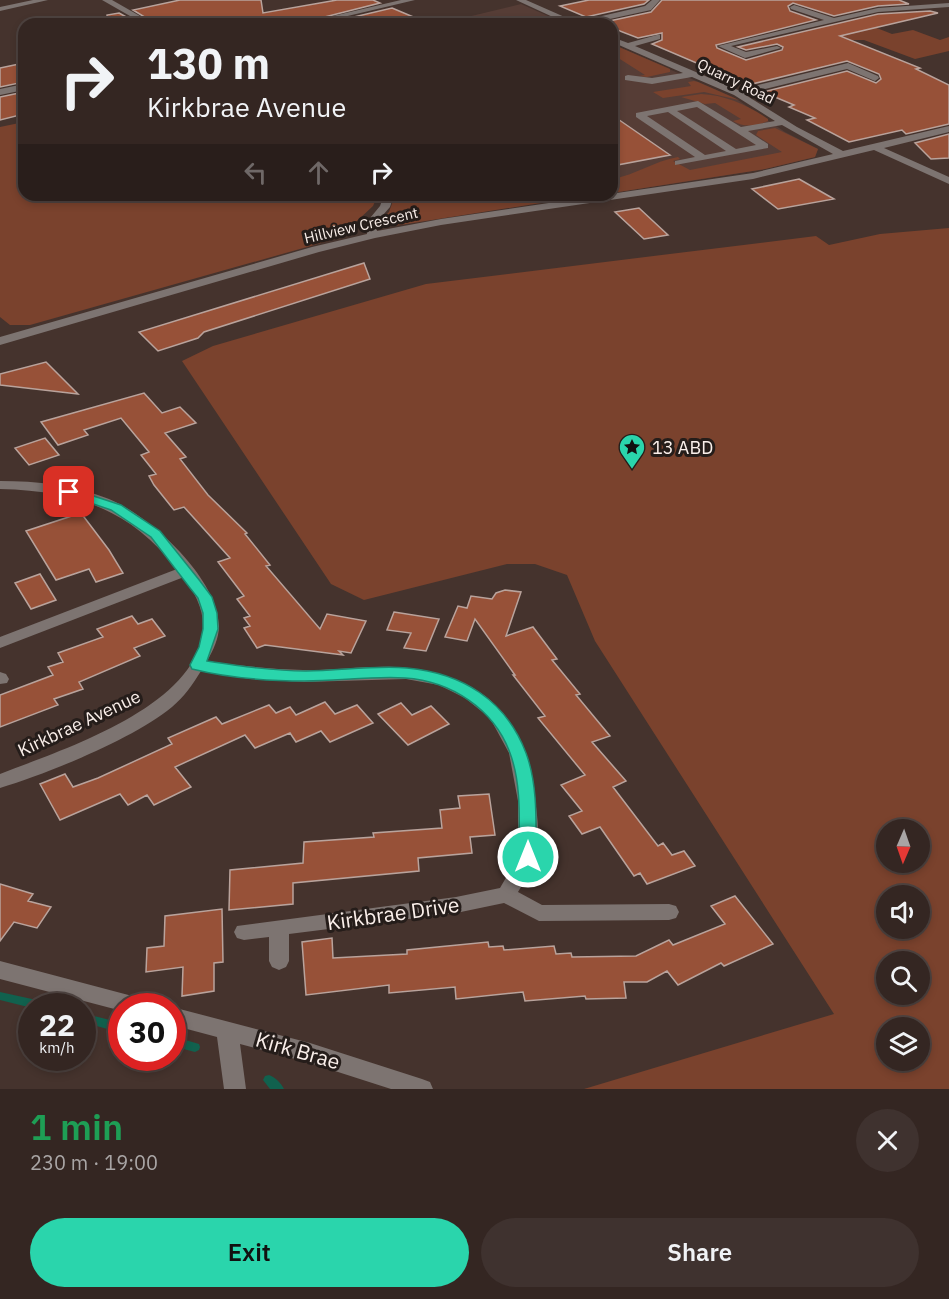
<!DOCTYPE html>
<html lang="en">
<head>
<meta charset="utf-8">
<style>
	body { margin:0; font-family:"IBM Plex Sans",sans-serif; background:#3f322f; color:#f1f3f6; height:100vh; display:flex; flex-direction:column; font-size:22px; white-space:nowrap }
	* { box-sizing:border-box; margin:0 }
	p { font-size:20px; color:#a9a5a5 }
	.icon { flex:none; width:33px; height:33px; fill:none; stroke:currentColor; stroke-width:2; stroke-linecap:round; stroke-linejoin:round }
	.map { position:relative; height:1089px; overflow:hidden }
	.details { display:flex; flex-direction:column; background:#342622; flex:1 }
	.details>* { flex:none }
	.top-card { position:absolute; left:18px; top:18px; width:600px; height:183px; border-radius:18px; box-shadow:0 3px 9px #0003,0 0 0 2px #4e4340; background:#342622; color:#f1f3f6; overflow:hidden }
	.needle { width:39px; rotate:182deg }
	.controls { position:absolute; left:876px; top:819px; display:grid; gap:12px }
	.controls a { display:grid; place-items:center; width:54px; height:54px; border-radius:50%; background:#342622; box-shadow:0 3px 9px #0003,0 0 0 2px #4e4340; font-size:30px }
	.speed { position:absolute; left:18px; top:993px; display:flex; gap:12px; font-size:30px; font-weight:700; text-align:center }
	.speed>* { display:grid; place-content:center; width:78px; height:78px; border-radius:50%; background:#342622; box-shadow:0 3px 9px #0003,0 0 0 2px #4e4340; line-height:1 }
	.speed small { font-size:15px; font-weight:400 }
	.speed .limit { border:9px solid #d22; background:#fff; color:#111 }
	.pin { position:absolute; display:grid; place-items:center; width:51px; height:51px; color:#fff; margin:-26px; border-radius:12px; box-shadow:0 3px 9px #0006 }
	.me { position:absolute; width:66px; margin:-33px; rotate:0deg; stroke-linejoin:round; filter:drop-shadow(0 0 4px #0008) }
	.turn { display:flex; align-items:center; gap:21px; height:126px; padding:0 30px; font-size:27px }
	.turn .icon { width:78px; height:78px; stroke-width:2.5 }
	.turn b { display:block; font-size:42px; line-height:51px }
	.lanes { display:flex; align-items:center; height:57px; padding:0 30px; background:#0003; justify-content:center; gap:30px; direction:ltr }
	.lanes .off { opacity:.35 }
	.round { display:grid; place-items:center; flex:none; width:63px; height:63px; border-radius:32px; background:#3f322f }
	.headline { display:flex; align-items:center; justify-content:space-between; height:102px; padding:0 30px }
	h1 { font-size:36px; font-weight:600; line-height:45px; color:#1e9e55 }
	.button { display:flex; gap:12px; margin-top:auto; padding:12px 30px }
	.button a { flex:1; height:69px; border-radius:36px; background:#2ad5ac; color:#111; font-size:24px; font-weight:600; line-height:69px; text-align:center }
	.button a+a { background:#3f322f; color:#f1f3f6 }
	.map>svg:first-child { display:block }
	.built { fill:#563d36 }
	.green { fill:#7a422d; fill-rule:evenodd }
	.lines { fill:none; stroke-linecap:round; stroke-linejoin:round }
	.stream { fill:#11614e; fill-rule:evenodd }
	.building { fill:#975138; stroke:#b9a39c; stroke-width:1.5 }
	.minor { fill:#7d7471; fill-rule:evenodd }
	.route { fill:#2ad5ac; stroke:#1b8a70; stroke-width:1.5 }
	.labels { text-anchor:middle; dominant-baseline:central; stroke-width:6; stroke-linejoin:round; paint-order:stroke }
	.far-street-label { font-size:15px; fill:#faefea; stroke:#251d1a }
	.poi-label { font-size:18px; fill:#faefea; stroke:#251d1a; text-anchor:start }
	.street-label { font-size:18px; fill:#faefea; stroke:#251d1a }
	.near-street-label { font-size:21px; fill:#faefea; stroke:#251d1a }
</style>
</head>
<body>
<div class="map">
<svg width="949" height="1089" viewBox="0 0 949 1089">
	<rect width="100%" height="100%" fill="#45332d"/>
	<!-- built -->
	<path class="built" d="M 521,4 L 566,24 L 438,24 Z
		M 612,44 L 735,98 L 785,132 L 818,149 L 815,157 L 765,169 L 612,193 Z"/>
	<!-- green -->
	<path class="green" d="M 854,19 L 892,34 L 913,30 L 940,40 L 949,37 L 949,51 L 915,59 L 864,40 L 849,40 L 819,28 C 831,25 840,27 851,23 L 846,21 Z
		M 612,44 L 670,69 L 670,72 L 647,77 L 639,76 L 645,75 L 612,54 Z
		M 694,81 L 698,82 L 739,100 L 704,92 L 663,98 L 653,92 L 691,86 L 688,82 Z
		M 701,94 C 725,95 748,105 768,119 L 768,121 C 757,126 744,128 733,121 L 741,119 L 715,103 L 705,104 L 681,97 Z
		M 24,122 L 24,195 L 378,195 L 373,206 L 357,221 L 346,236 L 30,325 L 10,325 L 0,317 L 0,127 Z
		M 775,128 L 818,149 L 815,157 L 765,169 L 612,193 L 612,179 C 636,175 654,161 678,157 L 680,159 L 673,161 L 690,170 L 782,152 L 756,135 L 758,131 Z
		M 395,195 L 533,195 L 541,203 L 394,226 L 388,225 L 382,219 L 389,212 Z
		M 949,228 L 949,1089 L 584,1089 L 834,1014 L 595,641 L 567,575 L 535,564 L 507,564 L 364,600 L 331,584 L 182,361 L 213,346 L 426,284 L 816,236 L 829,245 L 880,234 ZM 886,830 L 920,830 L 920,862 L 886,862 ZM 886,896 L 920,896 L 920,928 L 886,928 ZM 886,962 L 920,962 L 920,994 L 886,994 ZM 886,1028 L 920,1028 L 920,1060 L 886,1060 Z"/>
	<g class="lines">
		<!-- stream -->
		<path class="stream" d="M 0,992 L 41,1001 L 45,1003 L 46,1006 L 32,1006 L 32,1008 L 0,1000 Z
			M 82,1013 L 122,1023 L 122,1033 L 82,1022 Z
			M 172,1036 L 199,1044 L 200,1047 L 199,1050 L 195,1052 L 172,1046 Z
			M 269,1075 C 275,1077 281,1083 284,1089 L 270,1089 L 263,1080 L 265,1076 Z"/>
	</g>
	<!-- building -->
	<path class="building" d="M 180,0 L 261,0 L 263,13 L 337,0 L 373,0 L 380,3 L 297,24 L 156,24 L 133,10 Z
		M 589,0 L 649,0 L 644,4 L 586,17 L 560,6 Z
		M 662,0 L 899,0 L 909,4 L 878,6 L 834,16 L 793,3 L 788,6 L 790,11 L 816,20 L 716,45 L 717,48 L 746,60 L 782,50 L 783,47 L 777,44 L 746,50 L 738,47 L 878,14 L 930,11 L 938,13 L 840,36 L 920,68 L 916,69 L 949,85 L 949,124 L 906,134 L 902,130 L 849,142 L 807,120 L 815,118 L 789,107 L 794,105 L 763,92 L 847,71 L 876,83 L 881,79 L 879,74 L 847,61 L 748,85 L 652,44 L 662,40 L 662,33 L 638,38 L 612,28 L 612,24 L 600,23 L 651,12 Z
		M 392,8 L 430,24 L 324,24 Z
		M 119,13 L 139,24 L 108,24 L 107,15 Z
		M 24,63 L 24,82 L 0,87 L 0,68 Z
		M 24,92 L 24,114 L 0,120 L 0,97 Z
		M 612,115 L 670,155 L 612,166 Z
		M 949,134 L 949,158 L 931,159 L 915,143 Z
		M 799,179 L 834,199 L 778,209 L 752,189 Z
		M 639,208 L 668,235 L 644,239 L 615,212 Z
		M 364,263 L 370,279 L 204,332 L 198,338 L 158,351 L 139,332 Z
		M 46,362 L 78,394 L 0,385 L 0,374 Z
		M 144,393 L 162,413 L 180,407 L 196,423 L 165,433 L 186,457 L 180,459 L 208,495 L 247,533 L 245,534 L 270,565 L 266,566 L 320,629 L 327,614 L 366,621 L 351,653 L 339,651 L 343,655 L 265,645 L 257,648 L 244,628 L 250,626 L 244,618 L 250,616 L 237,599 L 244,596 L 218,562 L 230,558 L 184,507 L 174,510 L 154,485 L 149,476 L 156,474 L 141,455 L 149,452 L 121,418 L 84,430 L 88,435 L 58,445 L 41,422 Z
		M 45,438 L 59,455 L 29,465 L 15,448 Z
		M 81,513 L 109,550 L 123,573 L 96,582 L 89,569 L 56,580 L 26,531 Z
		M 40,574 L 56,600 L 31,609 L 15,583 Z
		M 505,590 L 521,592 L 506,636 L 533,627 L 557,659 L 552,660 L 580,694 L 576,695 L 610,736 L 592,742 L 626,781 L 613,787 L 658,846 L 663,843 L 672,855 L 684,851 L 695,866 L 647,884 L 640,873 L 634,876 L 600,827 L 582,834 L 569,816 L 582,811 L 561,785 L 585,775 L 538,718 L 545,716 L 513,675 L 515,675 L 475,619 L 467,641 L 445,637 L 458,606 L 467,608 L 471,596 L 492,599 L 496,593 Z
		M 394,612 L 439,619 L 426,651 L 404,648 L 411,633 L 387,630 Z
		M 132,616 L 138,624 L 152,619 L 165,636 L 134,648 L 140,656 L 79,682 L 83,689 L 54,699 L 58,705 L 0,727 L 0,695 L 53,675 L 48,667 L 63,662 L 58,653 L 103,637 L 97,629 Z
		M 325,702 L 335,714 L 357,705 L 373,723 L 330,742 L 321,731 L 296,742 L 290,733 L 255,748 L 245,735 L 175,767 L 191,787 L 154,805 L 147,795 L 128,805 L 120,794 L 60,820 L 40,784 L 65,774 L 73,787 L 98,778 L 172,744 L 168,738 L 216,717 L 222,724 L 269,705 L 276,713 L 290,707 L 296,715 Z
		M 401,703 L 412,715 L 431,706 L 449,724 L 408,745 L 378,714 Z
		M 489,794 L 495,835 L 470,837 L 472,853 L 418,858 L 419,871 L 293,883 L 293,904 L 229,910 L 230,870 L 303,863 L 304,842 L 374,837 L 373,833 L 442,828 L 440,810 L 460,808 L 458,796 Z
		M 0,884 L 33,894 L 28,901 L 51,907 L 37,928 L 14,922 L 0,941 Z
		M 735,896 L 773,944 L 724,966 L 721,963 L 678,985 L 667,971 L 647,982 L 624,982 L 626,998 L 586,999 L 585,996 L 525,1001 L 523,992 L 456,999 L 455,987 L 389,993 L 389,985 L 306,995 L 302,942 L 332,938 L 333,958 L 407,954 L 407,950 L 488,942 L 489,947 L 503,946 L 504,950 L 554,946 L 556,954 L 571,953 L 572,957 L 636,956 L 669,940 L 673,945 L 725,924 L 711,906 Z
		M 222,909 L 223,962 L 214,963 L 214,991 L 182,996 L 183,967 L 146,972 L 147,948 L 164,946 L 165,916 Z"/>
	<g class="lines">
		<!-- minor -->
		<path class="minor" d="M 33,0 L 48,0 L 0,11 L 0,7 Z
			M 102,0 L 112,0 L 154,24 L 144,24 Z
			M 401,0 L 415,0 L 314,24 L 299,24 Z
			M 516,0 L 526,0 L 576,22 L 645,6 L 652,0 L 660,0 L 651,10 L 587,24 L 568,24 Z
			M 949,3 L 949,7 L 878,12 L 731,46 L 746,52 L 777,46 L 781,48 L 745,58 L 718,46 L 824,20 L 791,9 L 790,7 L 794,5 L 834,18 L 878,8 Z
			M 657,35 L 660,35 L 660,39 L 635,46 L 738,90 L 848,63 L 878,76 L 879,78 L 875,81 L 847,69 L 744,94 L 797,127 L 843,151 L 949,126 L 949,132 L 884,148 L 949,177 L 949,184 L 874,150 L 753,179 L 441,225 L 375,238 L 319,252 L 0,345 L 0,337 L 312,247 L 367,234 L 366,223 L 380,206 L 384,195 L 394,195 L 390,207 L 376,223 L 377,231 L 441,219 L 753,173 L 833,154 L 782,125 L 748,131 L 768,144 L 768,148 L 675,165 L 675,161 L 695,157 L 636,117 L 636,113 L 698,101 L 741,127 L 775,121 L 734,95 L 692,77 L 652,84 L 625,80 L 625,76 L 628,75 L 652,78 L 683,73 L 612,42 L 612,37 L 628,43 ZM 697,107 L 756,145 L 736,149 L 677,111 ZM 668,112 L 726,151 L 705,155 L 647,116 Z
			M 24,84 L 24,90 L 0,95 L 0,89 Z
			M 0,481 C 37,481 74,485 109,499 C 150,516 218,578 219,626 C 219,638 213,651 207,661 C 239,666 271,669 303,670 C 337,671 373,664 407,668 C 473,675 518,708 531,775 C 535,795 541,837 538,856 C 535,868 524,882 518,892 L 542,905 L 669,904 L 676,906 L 679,912 L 676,918 L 669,920 L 539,921 L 504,903 L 456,913 L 289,934 L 289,961 L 286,967 L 279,970 L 272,967 L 269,961 L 269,937 L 244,940 L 237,938 L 234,932 L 237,926 L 456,897 L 500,888 L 518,857 L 518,801 L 509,753 L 490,718 L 465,698 L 439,685 L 406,679 L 304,682 L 250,679 L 201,671 C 193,684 184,697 172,707 C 133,739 49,773 0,788 L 0,774 C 61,750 199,707 203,628 C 204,609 194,592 184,577 L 0,648 L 0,637 L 177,569 C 129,508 75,491 0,489 Z
			M 0,672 L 6,674 L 9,679 L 7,683 L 0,684 Z
			M 0,961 L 136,997 L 144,1000 L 147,1006 L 122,1006 L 122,1011 L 0,979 Z
			M 172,1007 L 310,1043 L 422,1079 L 430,1082 L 433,1089 L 391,1089 L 310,1063 L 240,1044 L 246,1089 L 224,1089 L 217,1037 L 172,1025 Z"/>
	</g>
	<!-- route -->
	<path class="route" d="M 69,488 L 121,505 L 160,531 L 200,581 L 212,597 L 217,613 L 218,629 L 207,661 C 240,666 273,671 306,671 C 339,671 374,665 407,668 C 462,673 506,700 526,753 C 538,785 536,823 536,857 L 534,861 L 528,863 L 521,861 L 519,857 C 519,823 522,785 510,753 C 494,709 451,681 405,678 C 372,676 338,681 305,681 C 268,681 228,678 192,669 L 190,665 L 199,647 L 203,629 L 203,613 L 198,598 L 190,588 L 151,537 L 111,510 L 64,494 L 62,492 L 64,489 Z"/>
	<!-- icons -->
	<defs>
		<g id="sight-pin" transform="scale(1.35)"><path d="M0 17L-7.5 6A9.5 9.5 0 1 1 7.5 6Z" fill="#2ad5ac" stroke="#251d1a"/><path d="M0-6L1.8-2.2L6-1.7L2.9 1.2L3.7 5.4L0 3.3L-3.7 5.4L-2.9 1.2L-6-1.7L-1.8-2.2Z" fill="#111"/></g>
	</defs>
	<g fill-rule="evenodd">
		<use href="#sight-pin" x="632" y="447"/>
	</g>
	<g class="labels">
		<!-- far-street labels -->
		<g class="far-street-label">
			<text transform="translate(736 81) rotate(26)">Quarry Road</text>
			<text transform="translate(361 225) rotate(-13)">Hillview Crescent</text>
		</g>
		<!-- poi labels -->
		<g class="poi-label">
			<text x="652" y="447">13 ABD</text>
		</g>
		<!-- street labels -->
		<g class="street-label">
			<text transform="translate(79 723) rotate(-25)">Kirkbrae Avenue</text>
		</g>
		<!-- near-street labels -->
		<g class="near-street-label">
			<text transform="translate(393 913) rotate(-8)">Kirkbrae Drive</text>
			<text transform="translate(298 1050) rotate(16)">Kirk Brae</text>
		</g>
	</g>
</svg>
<div class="controls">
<a><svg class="needle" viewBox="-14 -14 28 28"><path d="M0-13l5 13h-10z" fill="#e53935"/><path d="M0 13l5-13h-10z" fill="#a9a5a5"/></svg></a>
<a><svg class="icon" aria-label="sound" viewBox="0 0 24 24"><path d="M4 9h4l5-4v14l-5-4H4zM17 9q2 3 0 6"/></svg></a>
<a><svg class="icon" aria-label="search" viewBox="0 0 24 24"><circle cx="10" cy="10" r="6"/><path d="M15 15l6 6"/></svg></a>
<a><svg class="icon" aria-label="layers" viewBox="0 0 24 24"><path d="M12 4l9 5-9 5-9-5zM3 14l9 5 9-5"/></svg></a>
</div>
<div class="speed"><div>22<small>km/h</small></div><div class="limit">30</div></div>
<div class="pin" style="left:69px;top:492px;background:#d93025"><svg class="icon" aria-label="arrive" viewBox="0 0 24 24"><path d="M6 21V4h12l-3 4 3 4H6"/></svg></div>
<svg class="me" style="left:528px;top:857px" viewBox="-20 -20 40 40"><circle r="17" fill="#2ad5ac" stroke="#fff" stroke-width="3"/><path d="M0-11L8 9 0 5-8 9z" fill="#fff"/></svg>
<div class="top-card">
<div class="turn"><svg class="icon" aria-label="right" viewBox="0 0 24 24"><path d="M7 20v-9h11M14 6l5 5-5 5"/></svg><div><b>130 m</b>Kirkbrae Avenue</div></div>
<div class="lanes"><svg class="icon off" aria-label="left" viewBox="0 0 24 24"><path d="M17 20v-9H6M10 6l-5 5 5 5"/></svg><svg class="icon off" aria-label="ahead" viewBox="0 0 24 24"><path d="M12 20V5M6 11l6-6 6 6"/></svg><svg class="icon" aria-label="right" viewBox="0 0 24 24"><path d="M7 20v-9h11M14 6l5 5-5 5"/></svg></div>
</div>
</div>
<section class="details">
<div class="headline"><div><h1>1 min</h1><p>230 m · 19:00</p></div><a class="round"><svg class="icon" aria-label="close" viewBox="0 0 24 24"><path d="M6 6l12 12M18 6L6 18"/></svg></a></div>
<div class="button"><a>Exit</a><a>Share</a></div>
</section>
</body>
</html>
